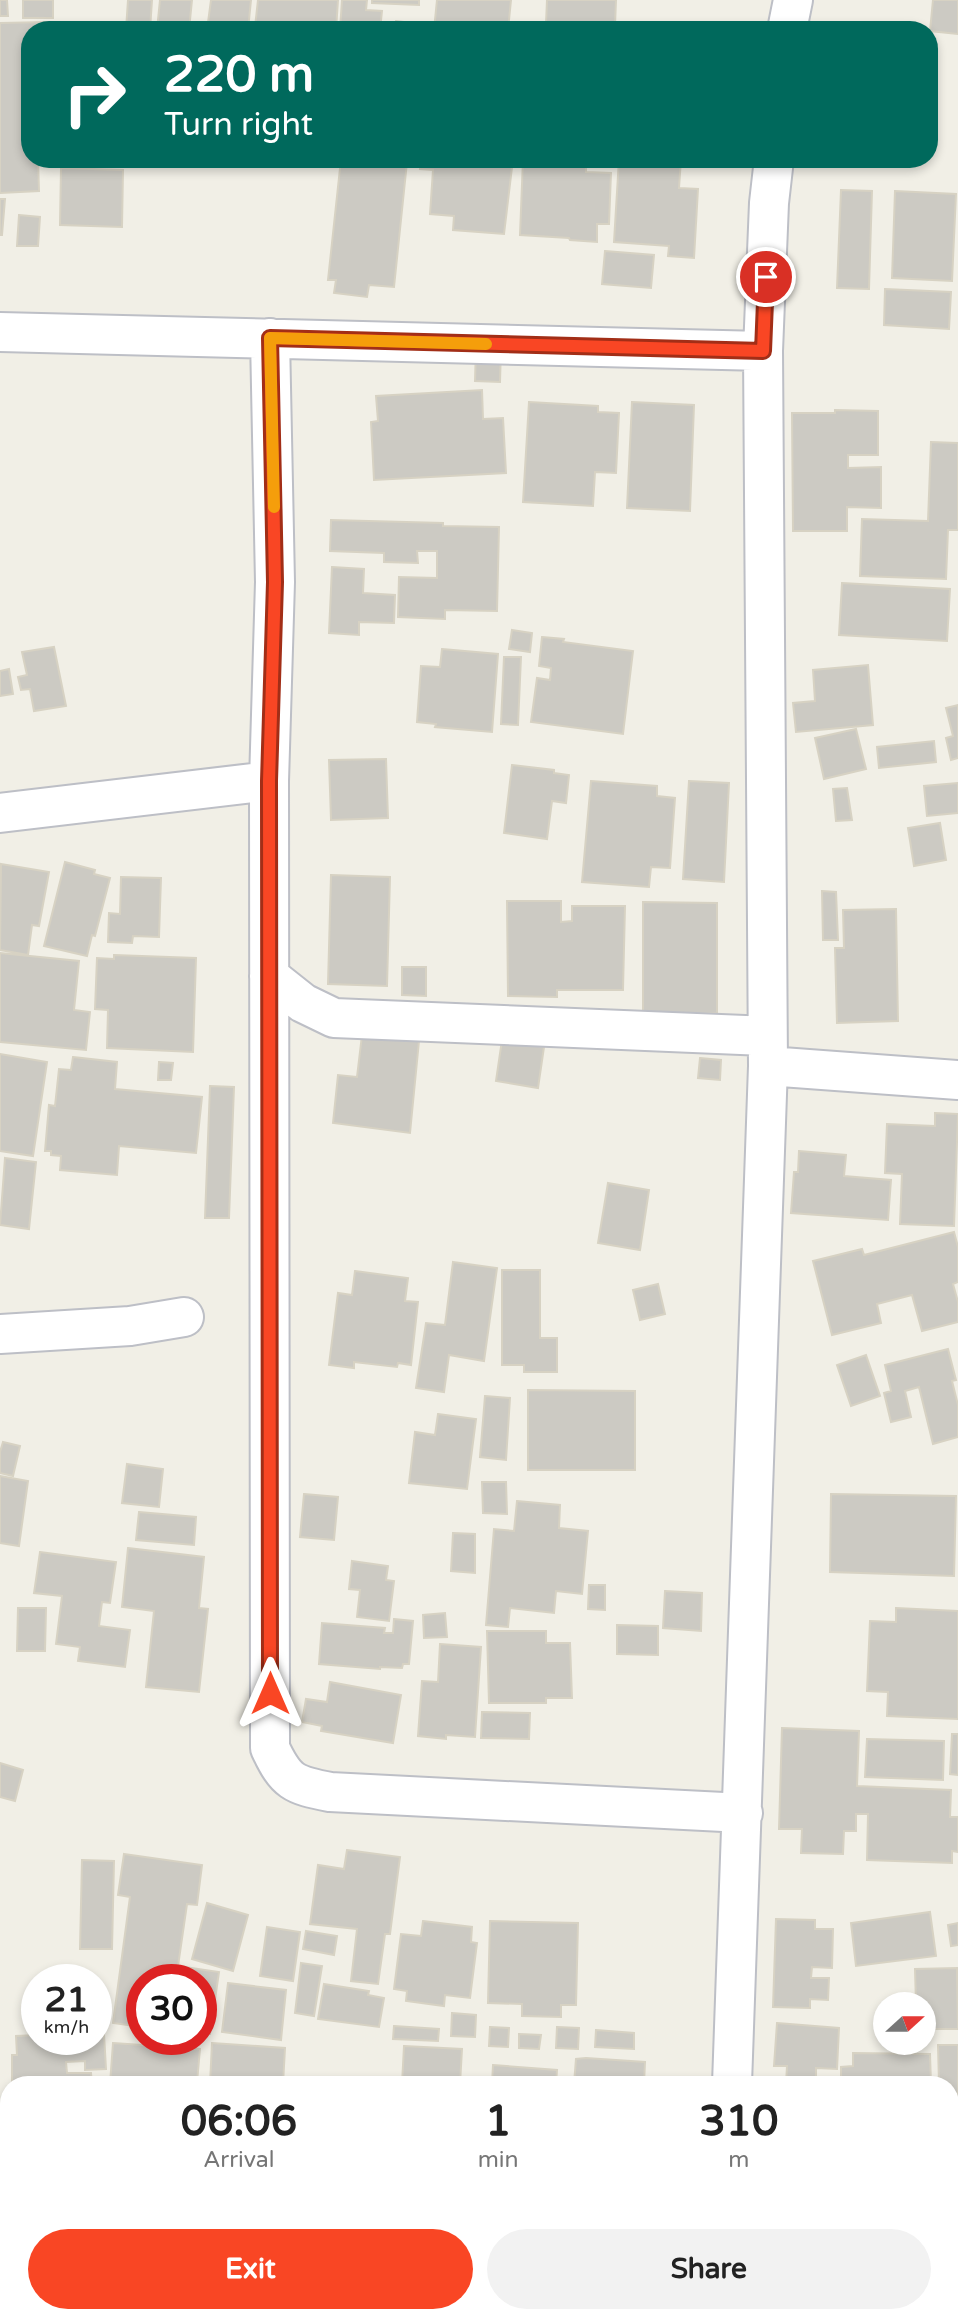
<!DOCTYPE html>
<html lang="en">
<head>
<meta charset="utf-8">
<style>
	body { margin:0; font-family:"Varela Round",sans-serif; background:#f2f2f2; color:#222; height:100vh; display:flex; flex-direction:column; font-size:26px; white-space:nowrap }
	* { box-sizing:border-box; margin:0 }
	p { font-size:23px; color:#767676 }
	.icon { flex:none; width:38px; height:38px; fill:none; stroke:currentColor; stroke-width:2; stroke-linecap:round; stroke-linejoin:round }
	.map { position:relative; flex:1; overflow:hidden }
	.panel { position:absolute; left:0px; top:2076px; width:959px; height:247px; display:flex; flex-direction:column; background:#fff; border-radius:28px 28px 0 0; box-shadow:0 4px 10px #0003 }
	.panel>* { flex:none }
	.banner { position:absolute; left:21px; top:21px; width:917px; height:147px; border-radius:28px; box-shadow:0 4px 10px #0003; background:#00695c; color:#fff; overflow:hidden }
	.needle { width:46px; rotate:69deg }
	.controls { position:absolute; left:873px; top:1992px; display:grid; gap:14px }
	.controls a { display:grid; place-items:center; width:63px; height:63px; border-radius:50%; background:#fff; box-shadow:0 4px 10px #0003; font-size:35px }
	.speed { position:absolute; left:21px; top:1964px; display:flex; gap:14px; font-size:35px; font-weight:700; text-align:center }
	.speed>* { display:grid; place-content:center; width:91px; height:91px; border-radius:50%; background:#fff; box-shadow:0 4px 10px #0003; line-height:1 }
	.speed small { font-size:18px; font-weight:400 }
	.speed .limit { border:10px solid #d22; background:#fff; color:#111 }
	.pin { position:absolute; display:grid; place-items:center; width:60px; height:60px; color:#fff; margin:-30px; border:4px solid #fff; border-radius:50%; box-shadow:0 2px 7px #0007 }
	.me { position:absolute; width:77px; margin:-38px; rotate:0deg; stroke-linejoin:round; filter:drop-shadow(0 0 5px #0008) }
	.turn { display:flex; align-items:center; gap:24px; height:147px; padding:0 28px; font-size:32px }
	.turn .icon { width:91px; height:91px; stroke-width:2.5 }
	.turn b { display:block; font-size:49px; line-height:60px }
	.eta { display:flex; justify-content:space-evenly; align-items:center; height:119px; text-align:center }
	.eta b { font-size:42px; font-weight:800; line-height:49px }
	.button { display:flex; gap:14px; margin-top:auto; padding:14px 28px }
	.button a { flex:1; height:80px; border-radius:42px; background:#f94624; color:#fff; font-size:28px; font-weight:800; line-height:80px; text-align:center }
	.button a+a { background:#f2f2f2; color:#222 }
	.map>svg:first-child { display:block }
	.building { fill:#cccac3; stroke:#d7d2c3; stroke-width:2 }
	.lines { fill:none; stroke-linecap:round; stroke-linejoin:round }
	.minor-casing { stroke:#bdbfc6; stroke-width:42 }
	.minor { stroke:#fff; stroke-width:38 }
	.route-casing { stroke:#a22e17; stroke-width:18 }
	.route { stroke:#f94624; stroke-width:12 }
	.slow { stroke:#f59e0b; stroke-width:12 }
</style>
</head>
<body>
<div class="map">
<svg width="958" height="2321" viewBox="0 0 958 2321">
	<rect width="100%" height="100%" fill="#f1efe6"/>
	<!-- building -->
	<path class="building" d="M 0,0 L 7,0 L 8,16 L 0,16 Z
		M 23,0 L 53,0 L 53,18 L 23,18 Z
		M 128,0 L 152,0 L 150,30 L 126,30 Z
		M 160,0 L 192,0 L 189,30 L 157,30 Z
		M 211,0 L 251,0 L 248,30 L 207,30 Z
		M 258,0 L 338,0 L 336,30 L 255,27 Z
		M 342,0 L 367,0 L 366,10 L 382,11 L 380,30 L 340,30 Z
		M 372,0 L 419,0 L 419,5 L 372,3 Z
		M 437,0 L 511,0 L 508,30 L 434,30 Z
		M 547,0 L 616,0 L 615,26 L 546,24 Z
		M 933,0 L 958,0 L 958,34 L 930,31 Z
		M 396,21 L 427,25 L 427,30 L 395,30 Z
		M 47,22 L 47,30 L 30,30 L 30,159 L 38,159 L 39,191 L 0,193 L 0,23 Z
		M 341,159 L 381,159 L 407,162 L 394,287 L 369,285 L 367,297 L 334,293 L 336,280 L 328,280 Z
		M 421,159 L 513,159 L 504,234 L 453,230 L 454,216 L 430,214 L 433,170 L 420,169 Z
		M 523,159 L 586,159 L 586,172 L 611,173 L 609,224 L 597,224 L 597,242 L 570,240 L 569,238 L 520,235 Z
		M 619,159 L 681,159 L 679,188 L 698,189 L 694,258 L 668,256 L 669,246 L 614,242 Z
		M 61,168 L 123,170 L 122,227 L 60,225 Z
		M 841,190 L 872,191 L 869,289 L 837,288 Z
		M 895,191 L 956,194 L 952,281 L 892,278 Z
		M 0,199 L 5,199 L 2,235 L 0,235 Z
		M 19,215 L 40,217 L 38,246 L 17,246 Z
		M 605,251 L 654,255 L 651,288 L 602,284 Z
		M 885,289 L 951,292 L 949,329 L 884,325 Z
		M 476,347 L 501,348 L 500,382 L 475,381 Z
		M 482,390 L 483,419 L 503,418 L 506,473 L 374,480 L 371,422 L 378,421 L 376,396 Z
		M 529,402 L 598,406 L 598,412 L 619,413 L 616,473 L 595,472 L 593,506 L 523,502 Z
		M 632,402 L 694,405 L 690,511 L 627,508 Z
		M 835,410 L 878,411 L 878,455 L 848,455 L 848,468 L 881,467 L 881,508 L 847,507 L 847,531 L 793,531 L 792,413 L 835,413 Z
		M 931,442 L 958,443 L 958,530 L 948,530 L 946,579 L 860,576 L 862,519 L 928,521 Z
		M 331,520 L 443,523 L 443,526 L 499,527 L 497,611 L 445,610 L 445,619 L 398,617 L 399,577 L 437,578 L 437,551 L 417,551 L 418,563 L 384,562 L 384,553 L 330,551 Z
		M 332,567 L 364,569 L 363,593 L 395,595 L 394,623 L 359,622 L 359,635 L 329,633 Z
		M 842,583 L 950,589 L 947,641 L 839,635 Z
		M 512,630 L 532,633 L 530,652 L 509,649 Z
		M 542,637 L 564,639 L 563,642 L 633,651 L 623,734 L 531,722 L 537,678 L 550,680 L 551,668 L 539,666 Z
		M 54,647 L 66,706 L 34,711 L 30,689 L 21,690 L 18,677 L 27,675 L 22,652 Z
		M 442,649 L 498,654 L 492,732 L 435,727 L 436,724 L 417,722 L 421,666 L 440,667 Z
		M 504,657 L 521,657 L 518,725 L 501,724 Z
		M 868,665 L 873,725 L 796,732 L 793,703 L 815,701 L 813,670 Z
		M 9,669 L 13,694 L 0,696 L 0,671 Z
		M 958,705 L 958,758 L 951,760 L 946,738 L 953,736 L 946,708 Z
		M 856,729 L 866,769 L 824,779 L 815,738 Z
		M 934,741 L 936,762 L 879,768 L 877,747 Z
		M 386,759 L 388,818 L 331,820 L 329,760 Z
		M 512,765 L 554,770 L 554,773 L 569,775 L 566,803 L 552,801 L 547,839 L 504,833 Z
		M 591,781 L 657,786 L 657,796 L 675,798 L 670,868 L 651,867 L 649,887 L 582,882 Z
		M 689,781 L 729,783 L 724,882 L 683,879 Z
		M 958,783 L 958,813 L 927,816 L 924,786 Z
		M 847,788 L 852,820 L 836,821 L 833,789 Z
		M 940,823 L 946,860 L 914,866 L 908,828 Z
		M 65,862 L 95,870 L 94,874 L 110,878 L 95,936 L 92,935 L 87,956 L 44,946 Z
		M 1,864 L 49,872 L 39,926 L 32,925 L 28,955 L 0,950 Z
		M 331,875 L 390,877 L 387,986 L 328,984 Z
		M 121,877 L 161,878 L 159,937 L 133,936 L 132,943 L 108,942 L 109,913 L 120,914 Z
		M 822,891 L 836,892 L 838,940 L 823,940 Z
		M 507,901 L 561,901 L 561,922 L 572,921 L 572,906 L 625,906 L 623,990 L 557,990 L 557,997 L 508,996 Z
		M 643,902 L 717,903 L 717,1013 L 643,1013 Z
		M 896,909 L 898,1021 L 837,1023 L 835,948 L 844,948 L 843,910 Z
		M 0,953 L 79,961 L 74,1010 L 90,1012 L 86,1050 L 0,1042 Z
		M 114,955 L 196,958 L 193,1052 L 107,1048 L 108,1010 L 95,1009 L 97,958 L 114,959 Z
		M 402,967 L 426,967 L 426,996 L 402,995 Z
		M 362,1035 L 419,1041 L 410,1133 L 333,1123 L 338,1075 L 357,1077 Z
		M 502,1040 L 544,1047 L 538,1088 L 496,1081 Z
		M 0,1054 L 47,1062 L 33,1156 L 0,1151 Z
		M 73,1057 L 117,1062 L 115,1089 L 202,1097 L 196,1153 L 119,1146 L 117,1175 L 60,1170 L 61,1156 L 51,1155 L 51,1151 L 45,1151 L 49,1105 L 55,1106 L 59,1069 L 71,1070 Z
		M 700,1058 L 721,1060 L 720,1080 L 698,1078 Z
		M 159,1062 L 173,1063 L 171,1080 L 158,1080 Z
		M 210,1086 L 234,1087 L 229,1218 L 205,1218 Z
		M 935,1113 L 958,1114 L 954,1226 L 900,1224 L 902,1174 L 885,1173 L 887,1124 L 935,1126 Z
		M 799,1151 L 846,1155 L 844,1176 L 891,1180 L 888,1220 L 791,1213 L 794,1172 L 798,1172 Z
		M 5,1158 L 36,1162 L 29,1229 L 0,1225 Z
		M 608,1183 L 649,1190 L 640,1250 L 598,1243 Z
		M 954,1232 L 958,1247 L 958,1282 L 953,1284 L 958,1302 L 958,1322 L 922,1331 L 912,1295 L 877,1304 L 881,1323 L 832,1335 L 813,1261 L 862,1249 L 864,1255 Z
		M 453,1262 L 497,1268 L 484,1361 L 449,1355 L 444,1392 L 416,1388 L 426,1323 L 445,1325 Z
		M 502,1270 L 540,1270 L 540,1338 L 557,1338 L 557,1372 L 524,1372 L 524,1365 L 502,1365 Z
		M 355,1271 L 408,1278 L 405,1301 L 418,1302 L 411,1365 L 398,1363 L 397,1367 L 354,1362 L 354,1368 L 329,1365 L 338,1293 L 352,1295 Z
		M 658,1284 L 665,1314 L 640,1320 L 633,1290 Z
		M 948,1349 L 956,1380 L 952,1381 L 958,1405 L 958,1437 L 933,1444 L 919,1387 L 905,1391 L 911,1417 L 891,1422 L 884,1393 L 891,1391 L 885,1365 Z
		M 866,1355 L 880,1396 L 851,1406 L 837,1365 Z
		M 528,1390 L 635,1391 L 635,1470 L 528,1470 Z
		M 485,1396 L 510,1398 L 506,1460 L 480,1457 Z
		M 438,1414 L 476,1419 L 467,1489 L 409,1483 L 415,1432 L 435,1435 Z
		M 3,1442 L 20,1446 L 13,1476 L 0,1473 L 0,1452 Z
		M 127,1464 L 163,1469 L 159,1507 L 122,1503 Z
		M 0,1476 L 28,1481 L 19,1546 L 0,1543 Z
		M 482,1482 L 506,1482 L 507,1514 L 483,1513 Z
		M 304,1494 L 338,1497 L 334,1540 L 300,1537 Z
		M 831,1494 L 956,1496 L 954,1576 L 830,1572 Z
		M 517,1501 L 560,1505 L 559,1528 L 588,1531 L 582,1594 L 556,1591 L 554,1613 L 510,1608 L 508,1627 L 486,1625 L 494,1529 L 514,1531 Z
		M 139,1512 L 196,1517 L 194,1545 L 136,1540 Z
		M 453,1533 L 475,1534 L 475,1573 L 451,1571 Z
		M 128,1548 L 204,1557 L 199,1608 L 208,1609 L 199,1692 L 146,1687 L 154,1611 L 122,1607 Z
		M 40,1552 L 116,1562 L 110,1603 L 102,1602 L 99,1626 L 130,1630 L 125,1667 L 78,1661 L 80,1647 L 56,1644 L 62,1596 L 34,1593 Z
		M 352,1561 L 388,1566 L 386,1580 L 394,1581 L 389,1621 L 357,1617 L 360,1590 L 349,1589 Z
		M 589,1585 L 605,1585 L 605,1610 L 588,1609 Z
		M 665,1591 L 702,1593 L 701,1631 L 663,1628 Z
		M 18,1608 L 46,1608 L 45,1651 L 17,1651 Z
		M 896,1608 L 958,1611 L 958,1719 L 887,1716 L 888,1692 L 867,1691 L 870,1621 L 896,1622 Z
		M 445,1613 L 447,1637 L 424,1638 L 423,1615 Z
		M 394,1619 L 413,1621 L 409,1664 L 403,1664 L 402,1668 L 380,1667 L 380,1669 L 319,1664 L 322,1623 L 385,1628 L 384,1633 L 393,1633 Z
		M 617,1625 L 658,1626 L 658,1655 L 617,1654 Z
		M 487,1631 L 546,1631 L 546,1643 L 570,1643 L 572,1698 L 546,1698 L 546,1703 L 489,1703 Z
		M 440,1644 L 481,1647 L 475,1737 L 446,1735 L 446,1739 L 418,1736 L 422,1681 L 438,1682 Z
		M 330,1682 L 401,1695 L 393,1743 L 321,1731 L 322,1726 L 302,1722 L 306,1699 L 327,1702 Z
		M 482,1712 L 530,1713 L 529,1739 L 481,1738 Z
		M 782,1728 L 859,1731 L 857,1786 L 951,1790 L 950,1817 L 958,1817 L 958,1852 L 952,1851 L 952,1863 L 867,1860 L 868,1814 L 856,1814 L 856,1831 L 844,1831 L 843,1854 L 801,1853 L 802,1829 L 779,1829 Z
		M 952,1734 L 958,1734 L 958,1775 L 950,1774 Z
		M 867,1739 L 944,1741 L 943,1780 L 865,1777 Z
		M 0,1763 L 23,1770 L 15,1801 L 0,1797 Z
		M 347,1850 L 400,1857 L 390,1934 L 385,1934 L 378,1984 L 351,1981 L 357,1929 L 310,1924 L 318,1865 L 344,1869 Z
		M 124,1854 L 202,1865 L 197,1905 L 187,1904 L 178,1966 L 219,1972 L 210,2034 L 201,2033 L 201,1979 L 142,1979 L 142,2027 L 113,2023 L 130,1897 L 118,1895 Z
		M 82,1860 L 114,1861 L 112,1949 L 80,1949 Z
		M 207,1903 L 248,1915 L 233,1971 L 192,1959 Z
		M 930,1912 L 936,1956 L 856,1966 L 851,1923 Z
		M 776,1919 L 815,1920 L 815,1929 L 833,1929 L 832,1968 L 812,1967 L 811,1978 L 829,1978 L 828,2000 L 810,1999 L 810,2008 L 773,2007 Z
		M 423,1921 L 472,1927 L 471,1942 L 477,1943 L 470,1998 L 445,1995 L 444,2006 L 406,2001 L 407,1991 L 394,1989 L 401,1934 L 421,1936 Z
		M 490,1921 L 578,1923 L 576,2005 L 561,2005 L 561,2017 L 522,2016 L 522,2004 L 488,2003 Z
		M 958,1923 L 958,1945 L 951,1946 L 948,1925 Z
		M 267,1927 L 300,1932 L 293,1981 L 260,1976 Z
		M 306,1931 L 337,1936 L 334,1955 L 303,1949 Z
		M 301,1963 L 322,1966 L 314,2016 L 295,2013 Z
		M 957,1968 L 958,2029 L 924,2029 L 924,2004 L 916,2004 L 915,1969 Z
		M 228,1983 L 286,1990 L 281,2040 L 222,2032 Z
		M 324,1984 L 369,1991 L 368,1995 L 384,1998 L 379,2027 L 318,2019 Z
		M 452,2013 L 476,2015 L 475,2037 L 451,2036 Z
		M 777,2023 L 839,2028 L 837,2069 L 816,2068 L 816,2084 L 786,2084 L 787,2066 L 774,2066 Z
		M 394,2026 L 439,2029 L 438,2041 L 393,2039 Z
		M 490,2027 L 509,2028 L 508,2047 L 489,2046 Z
		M 557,2027 L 579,2028 L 578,2049 L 556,2048 Z
		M 596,2030 L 634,2033 L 634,2049 L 595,2047 Z
		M 96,2034 L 104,2034 L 106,2069 L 85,2070 L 85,2061 L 66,2062 L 67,2073 L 91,2073 L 92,2084 L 12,2084 L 12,2055 L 17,2055 L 16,2036 L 37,2035 L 37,2039 L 96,2039 Z
		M 519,2034 L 541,2035 L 539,2049 L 519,2048 Z
		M 113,2043 L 200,2049 L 197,2082 L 168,2080 L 168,2084 L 110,2084 Z
		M 212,2043 L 285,2048 L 283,2084 L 210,2084 Z
		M 938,2045 L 958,2045 L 958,2162 L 950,2162 L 950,2084 L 939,2084 Z
		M 404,2046 L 462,2049 L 460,2084 L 402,2084 Z
		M 853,2053 L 930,2054 L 931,2084 L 841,2084 L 841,2067 L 853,2066 Z
		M 586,2058 L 645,2062 L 644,2084 L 574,2084 L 576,2059 Z
		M 493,2065 L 557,2070 L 556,2084 L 492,2084 Z
		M 958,2188 L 958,2231 L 951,2230 Z
		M 950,2286 L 952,2286 L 950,2321 L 859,2321 L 860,2314 L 950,2314 Z
		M 71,2314 L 122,2314 L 122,2321 L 71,2321 Z
		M 170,2314 L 171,2321 L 134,2321 L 133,2316 Z
		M 771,2314 L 833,2314 L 833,2321 L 771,2321 Z"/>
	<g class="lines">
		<!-- minor casing -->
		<g class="minor-casing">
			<path id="minor" d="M 787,30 L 793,0
				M 0,332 L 763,351
				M 270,338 L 275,582 L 269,781 L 270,1748 C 286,1782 293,1785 330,1792 L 743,1813
				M 0,813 L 269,781
				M 269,976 L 303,1003 L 334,1018 L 767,1036
				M 768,1066 L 958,1080
				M 0,1334 L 130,1326 L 184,1317
				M 732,2084 L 768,1066 L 763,351 L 769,203 L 774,159
				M 0,2269 L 9,2269
				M 247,2321 L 247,2314
				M 723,2321 L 723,2314"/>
		</g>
		<!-- minor -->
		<use href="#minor" class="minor"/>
	</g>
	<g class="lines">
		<!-- route casing -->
		<g class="route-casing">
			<path id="route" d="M 270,1693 L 269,781 L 275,582 L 270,338 L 763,351 L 766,277"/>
		</g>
		<!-- route -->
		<use href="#route" class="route"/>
		<!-- slow -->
		<path class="slow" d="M 274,507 L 270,338 L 486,344"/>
	</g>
</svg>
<div class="controls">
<a><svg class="needle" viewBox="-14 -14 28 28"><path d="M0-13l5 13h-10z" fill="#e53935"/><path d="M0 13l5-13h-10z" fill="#767676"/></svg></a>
</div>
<div class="speed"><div>21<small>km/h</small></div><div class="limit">30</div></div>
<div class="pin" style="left:766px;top:277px;background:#d93025"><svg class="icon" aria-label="arrive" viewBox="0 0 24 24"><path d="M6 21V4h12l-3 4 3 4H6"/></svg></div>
<svg class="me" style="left:270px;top:1693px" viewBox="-20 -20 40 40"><path d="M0-17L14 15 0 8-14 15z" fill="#f94624" stroke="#fff" stroke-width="4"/></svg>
<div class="banner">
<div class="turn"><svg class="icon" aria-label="right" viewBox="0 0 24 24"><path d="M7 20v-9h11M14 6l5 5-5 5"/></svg><div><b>220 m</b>Turn right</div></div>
</div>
<section class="panel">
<div class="eta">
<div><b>06:06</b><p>Arrival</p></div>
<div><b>1</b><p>min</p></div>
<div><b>310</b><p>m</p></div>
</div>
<div class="button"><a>Exit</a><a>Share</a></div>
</section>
</div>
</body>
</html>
